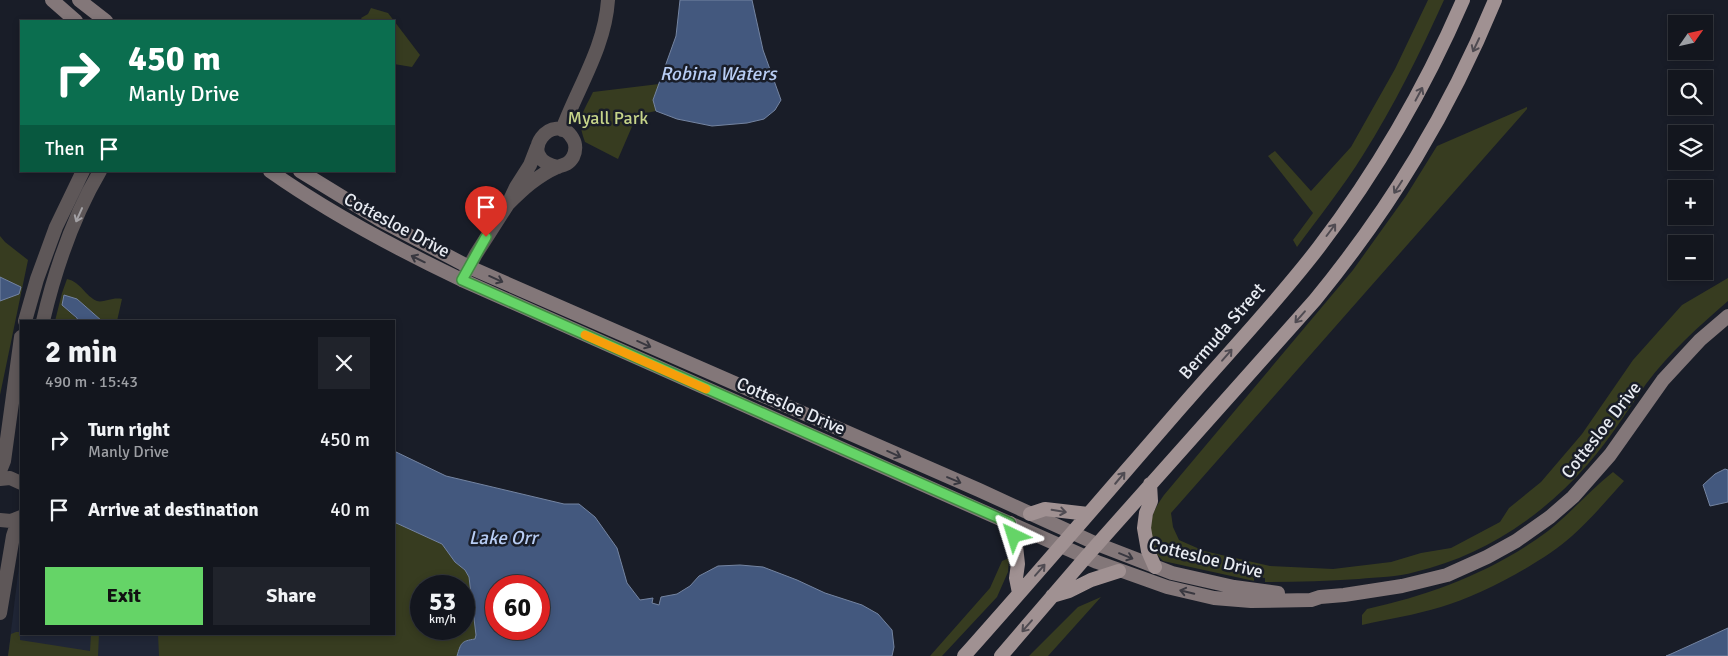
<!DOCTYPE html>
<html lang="en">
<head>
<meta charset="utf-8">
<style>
	body { margin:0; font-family:Signika,sans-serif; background:#20232b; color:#f1f3f6; height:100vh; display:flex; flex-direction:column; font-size:19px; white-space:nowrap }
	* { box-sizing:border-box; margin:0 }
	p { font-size:16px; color:#9d9fa4 }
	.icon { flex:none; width:28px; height:28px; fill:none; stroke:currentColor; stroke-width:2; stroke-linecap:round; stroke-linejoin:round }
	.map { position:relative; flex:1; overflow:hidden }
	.side { position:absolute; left:20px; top:320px; width:375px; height:315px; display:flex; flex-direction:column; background:#13161e; border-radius:0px; box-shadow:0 2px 8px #0003,0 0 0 1px #32353c }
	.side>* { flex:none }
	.banner { position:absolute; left:20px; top:20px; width:375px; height:152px; border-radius:0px; box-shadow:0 2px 8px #0003,0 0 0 1px #32353c; background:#0b6e4f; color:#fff; overflow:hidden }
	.needle { width:32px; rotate:56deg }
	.tools { position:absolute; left:1668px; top:15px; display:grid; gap:10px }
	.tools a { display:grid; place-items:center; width:45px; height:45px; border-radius:0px; background:#13161e; box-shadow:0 2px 8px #0003,0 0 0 1px #32353c; font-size:25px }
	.speed { position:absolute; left:410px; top:575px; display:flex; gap:10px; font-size:25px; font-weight:700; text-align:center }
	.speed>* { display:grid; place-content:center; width:65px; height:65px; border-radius:50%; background:#13161e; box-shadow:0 2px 8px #0003,0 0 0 1px #32353c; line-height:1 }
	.speed small { font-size:12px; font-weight:400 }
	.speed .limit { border:8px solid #d22; background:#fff; color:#111 }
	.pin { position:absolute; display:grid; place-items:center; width:42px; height:42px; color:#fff; margin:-51px -21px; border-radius:50% 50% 50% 0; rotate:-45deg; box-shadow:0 0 5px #0007 }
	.pin .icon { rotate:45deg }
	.me { position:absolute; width:55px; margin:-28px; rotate:319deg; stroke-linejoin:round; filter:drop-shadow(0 0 4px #0008) }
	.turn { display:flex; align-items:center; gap:18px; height:105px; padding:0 25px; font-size:22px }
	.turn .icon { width:65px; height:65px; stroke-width:2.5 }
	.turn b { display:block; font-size:35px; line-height:42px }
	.then { display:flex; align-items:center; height:48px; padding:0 25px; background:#0003; gap:10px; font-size:19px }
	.round { display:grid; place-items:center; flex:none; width:52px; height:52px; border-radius:0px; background:#20232b }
	.headline { display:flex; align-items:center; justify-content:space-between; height:85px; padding:0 25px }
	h1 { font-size:30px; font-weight:700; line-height:38px }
	.cta { display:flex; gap:10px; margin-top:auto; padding:10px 25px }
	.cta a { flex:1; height:58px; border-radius:0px; background:#65d467; color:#111; font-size:20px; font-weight:700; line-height:58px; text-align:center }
	.cta a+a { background:#20232b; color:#f1f3f6 }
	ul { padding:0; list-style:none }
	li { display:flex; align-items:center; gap:15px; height:70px; padding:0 25px }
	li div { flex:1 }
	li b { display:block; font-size:19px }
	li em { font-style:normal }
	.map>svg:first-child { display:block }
	.built { fill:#202636; fill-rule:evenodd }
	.green { fill:#373c20; fill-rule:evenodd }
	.water { fill:#43587e; stroke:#7484a1; fill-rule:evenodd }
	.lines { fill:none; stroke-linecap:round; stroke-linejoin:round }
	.tertiary { stroke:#5e5758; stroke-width:14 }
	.secondary { stroke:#837779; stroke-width:14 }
	.primary { stroke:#a09192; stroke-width:14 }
	.oneway { stroke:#4f4b52 }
	.oneway2 { stroke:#a3a1a5 }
	.oneway3 { stroke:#393840 }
	.route-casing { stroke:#428a43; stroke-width:12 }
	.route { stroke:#65d467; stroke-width:9 }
	.slow { stroke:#f59e0b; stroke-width:9 }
	.labels { text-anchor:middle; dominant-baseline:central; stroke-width:5; stroke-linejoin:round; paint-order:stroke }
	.park-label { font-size:18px; fill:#c6d489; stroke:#191d28 }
	.street-label { font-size:18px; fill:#e8ebf2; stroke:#191d28 }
	.water-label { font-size:19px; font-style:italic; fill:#b8cdf4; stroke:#191d28 }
</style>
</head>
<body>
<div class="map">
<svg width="1728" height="656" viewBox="0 0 1728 656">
	<rect width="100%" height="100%" fill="#191d28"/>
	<!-- built -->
	<path class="built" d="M 394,522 L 442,544 L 455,562 L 472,603 L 457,656 L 8,656 L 21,549 L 21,634 L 394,634 ZM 421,586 L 464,586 L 464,629 L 421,629 Z"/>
	<!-- green -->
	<path class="green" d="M 1428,0 L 1444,0 C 1420,53 1394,106 1363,155 C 1343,187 1319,217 1297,247 L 1293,240 L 1313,213 L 1268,156 L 1275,151 L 1311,191 L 1351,147 L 1395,69 Z
		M 371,8 L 388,13 L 420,55 L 412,67 L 394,64 L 394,21 L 363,21 L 361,18 L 368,14 Z
		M 659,84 L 653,100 L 656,111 L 637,115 L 618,159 L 585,142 C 576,118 583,113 593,92 Z
		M 1527,107 L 1527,109 L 1171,513 L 1173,527 L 1179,540 L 1204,551 L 1270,566 L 1333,569 L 1391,562 L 1421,553 L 1451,548 L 1500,522 L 1509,508 L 1541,482 L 1582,434 L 1633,360 L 1682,305 L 1728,278 L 1728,301 C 1699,326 1669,353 1646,384 C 1627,411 1610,439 1588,464 C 1543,516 1483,556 1415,572 C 1397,577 1378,577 1359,579 C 1327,581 1296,582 1265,582 L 1265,578 L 1254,577 L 1254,581 L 1163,561 C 1156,554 1154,550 1152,540 C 1148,520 1153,511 1164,495 L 1353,270 L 1406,196 L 1437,146 Z
		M 0,236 L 5,242 L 28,260 L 0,395 Z
		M 67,279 C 81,282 85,296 97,301 C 103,303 112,297 122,299 L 117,321 L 102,321 L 77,299 L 62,305 L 77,319 L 78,321 L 55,321 L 62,293 Z
		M 1613,472 L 1624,481 C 1607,500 1591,519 1572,536 C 1542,563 1479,596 1441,607 C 1415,615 1388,619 1362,625 L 1362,615 L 1367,609 C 1431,595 1495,571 1548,531 C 1571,513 1590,490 1613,472 Z
		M 394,522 L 442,544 L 455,562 L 465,570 L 469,577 L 476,635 L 475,639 C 461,641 462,643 457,656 L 159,656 L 158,634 L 394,634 ZM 421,586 L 464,586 L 464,629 L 421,629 Z
		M 1009,558 L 1008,572 L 997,597 L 942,656 L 930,656 L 990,588 L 1002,561 Z
		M 1101,597 L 1048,656 L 1029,656 L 1078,607 Z
		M 16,632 L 20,632 L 20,640 L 90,651 L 91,634 L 99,634 L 98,656 L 8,656 L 11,634 Z"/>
	<!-- water -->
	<path class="water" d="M 680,0 L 752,0 L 763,50 L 781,100 L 775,110 L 764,119 L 747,123 L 712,126 L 677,119 L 656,111 L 653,100 L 676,36 Z
		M 0,277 L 21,287 L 19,294 L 0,301 Z
		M 64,295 L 77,299 L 102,321 L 78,321 L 77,318 L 62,305 Z
		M 394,451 L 446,476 L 564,504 L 579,504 L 595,517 L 617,548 L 627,583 L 640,600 L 653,598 L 652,603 L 659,605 L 661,597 L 677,594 L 690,586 L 699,576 L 718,566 L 740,565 L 763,567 L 797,580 L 825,593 L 862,605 L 878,614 L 892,630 L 894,647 L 892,656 L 457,656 C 461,643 461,641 475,639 L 476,635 L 469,577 L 465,570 L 455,562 L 442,544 L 394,522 ZM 496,586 L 539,586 L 539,629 L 496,629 Z
		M 1725,469 L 1728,470 L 1728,502 L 1710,506 L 1703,485 L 1715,474 Z
		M 1728,628 L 1728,656 L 1666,656 L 1671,654 Z"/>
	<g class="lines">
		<!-- tertiary -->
		<path class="tertiary" d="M 562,130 C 578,87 605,47 608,0
			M 508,204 C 523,189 537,176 557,167 C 564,165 569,164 573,157 C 576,151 576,144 573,139 C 555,107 512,158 558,167
			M 462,280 L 476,254 L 508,204 L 516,187 L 530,165 L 537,147
			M 25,321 L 37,279 L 56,227 L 83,171
			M 43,321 C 55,270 73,217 100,171
			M 0,471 L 4,461 L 21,337
			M 0,479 L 10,478 L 21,483
			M 0,520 L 11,521 L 21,517
			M 0,613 L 13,536 L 19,518"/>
		<!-- secondary -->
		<path class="secondary" d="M 52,0 L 76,21
			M 79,0 L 106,21
			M 270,171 C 331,214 395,248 462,280 L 1097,562 L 1167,587 L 1214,598 L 1251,601 L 1311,600 L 1320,597 L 1344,595 L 1402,586 L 1447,575 L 1487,557 L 1516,541 L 1550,517 L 1573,497 L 1610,455 L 1663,380 L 1700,340 L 1728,316
			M 300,171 L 380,220 L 469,267 L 979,490 L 1097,544 L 1172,573 L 1234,587 L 1278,593"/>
		<!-- primary -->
		<path class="primary" d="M 1150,484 L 1151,501 L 1146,513 L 1144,528 L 1148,551 L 1155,567
			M 1030,514 L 1045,509 L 1088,514
			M 1010,523 L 1016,546 L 1018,564 L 1016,578 L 1019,593
			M 1052,596 L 1069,591 L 1091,580 L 1119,571
			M 964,656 C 1038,573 1110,489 1183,405 C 1228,353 1277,302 1319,247 C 1377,171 1425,88 1463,0
			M 1001,656 L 1086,557 L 1315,300 C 1391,207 1449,112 1495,0"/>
	</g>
	<!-- one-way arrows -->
	<defs><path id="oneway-shaft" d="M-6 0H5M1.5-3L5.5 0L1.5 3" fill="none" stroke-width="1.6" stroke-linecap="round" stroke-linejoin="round" transform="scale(1.25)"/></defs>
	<g class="oneway">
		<use href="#oneway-shaft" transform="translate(1476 45) rotate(115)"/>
		<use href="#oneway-shaft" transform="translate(1419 94) rotate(-62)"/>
		<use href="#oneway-shaft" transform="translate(1398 187) rotate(123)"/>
		<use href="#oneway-shaft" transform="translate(1331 230) rotate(-53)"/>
		<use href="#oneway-shaft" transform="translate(1300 317) rotate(131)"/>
		<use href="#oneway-shaft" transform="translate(1227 355) rotate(-49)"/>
		<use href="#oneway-shaft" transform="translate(1120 478) rotate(-50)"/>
		<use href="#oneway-shaft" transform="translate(1059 511) rotate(9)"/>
		<use href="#oneway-shaft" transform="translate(1040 570) rotate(-49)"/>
		<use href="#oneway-shaft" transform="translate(1027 626) rotate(131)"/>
	</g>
	<use class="oneway2" href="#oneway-shaft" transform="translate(79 215) rotate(114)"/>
	<g class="oneway3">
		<use href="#oneway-shaft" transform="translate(418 259) rotate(-154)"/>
		<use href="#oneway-shaft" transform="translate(496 279) rotate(24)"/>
		<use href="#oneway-shaft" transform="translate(644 344) rotate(24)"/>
		<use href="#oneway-shaft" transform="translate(894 454) rotate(24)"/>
		<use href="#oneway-shaft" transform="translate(954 480) rotate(23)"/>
		<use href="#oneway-shaft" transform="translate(1126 556) rotate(22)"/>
		<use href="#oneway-shaft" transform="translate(1187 592) rotate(-166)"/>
	</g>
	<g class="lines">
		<!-- route casing -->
		<g class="route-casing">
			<path id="route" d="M 486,237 L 462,280 L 1010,523 L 1014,536"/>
		</g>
		<!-- route -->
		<use href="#route" class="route"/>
		<!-- slow -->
		<path class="slow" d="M 585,335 L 706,389"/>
	</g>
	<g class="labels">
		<!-- park labels -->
		<g class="park-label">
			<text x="608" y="118">Myall Park</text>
		</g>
		<!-- street labels -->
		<g class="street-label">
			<text transform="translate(397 225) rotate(28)">Cottesloe Drive</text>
			<text transform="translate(1222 331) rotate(-49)">Bermuda Street</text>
			<text transform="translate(791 406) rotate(24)">Cottesloe Drive</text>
			<text transform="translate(1601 430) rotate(-52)">Cottesloe Drive</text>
			<text transform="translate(1206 558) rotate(14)">Cottesloe Drive</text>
		</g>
		<!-- water labels -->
		<g class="water-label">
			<text x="718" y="74">Robina Waters</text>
			<text x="503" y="538">Lake Orr</text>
		</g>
	</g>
</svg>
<div class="tools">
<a><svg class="needle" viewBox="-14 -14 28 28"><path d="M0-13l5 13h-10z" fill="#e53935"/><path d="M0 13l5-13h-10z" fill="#9d9fa4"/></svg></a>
<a><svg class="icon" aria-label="search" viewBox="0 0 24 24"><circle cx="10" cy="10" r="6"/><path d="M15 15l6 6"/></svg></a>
<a><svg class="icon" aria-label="layers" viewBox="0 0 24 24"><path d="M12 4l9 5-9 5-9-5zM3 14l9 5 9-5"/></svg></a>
<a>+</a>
<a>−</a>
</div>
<div class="speed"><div>53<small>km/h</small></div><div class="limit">60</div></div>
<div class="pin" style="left:486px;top:237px;background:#d93025"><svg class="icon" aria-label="arrive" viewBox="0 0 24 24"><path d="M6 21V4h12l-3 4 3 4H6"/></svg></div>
<svg class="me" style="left:1014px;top:536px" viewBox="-20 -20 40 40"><path d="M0-17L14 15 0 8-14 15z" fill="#65d467" stroke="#fff" stroke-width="4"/></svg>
<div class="banner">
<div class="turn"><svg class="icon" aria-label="right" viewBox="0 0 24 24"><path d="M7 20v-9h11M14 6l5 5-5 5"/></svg><div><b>450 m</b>Manly Drive</div></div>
<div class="then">Then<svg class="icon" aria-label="arrive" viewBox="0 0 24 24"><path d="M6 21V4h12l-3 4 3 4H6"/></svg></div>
</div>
<section class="side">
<div class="headline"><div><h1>2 min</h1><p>490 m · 15:43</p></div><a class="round"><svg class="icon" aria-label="close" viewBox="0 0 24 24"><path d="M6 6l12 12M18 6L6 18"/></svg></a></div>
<ul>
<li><svg class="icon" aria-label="right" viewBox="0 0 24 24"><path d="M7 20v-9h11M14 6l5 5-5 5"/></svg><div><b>Turn right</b><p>Manly Drive</p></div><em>450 m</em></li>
<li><svg class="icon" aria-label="arrive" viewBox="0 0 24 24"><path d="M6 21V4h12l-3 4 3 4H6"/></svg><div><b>Arrive at destination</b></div><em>40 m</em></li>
</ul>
<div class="cta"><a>Exit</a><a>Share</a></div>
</section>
</div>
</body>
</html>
